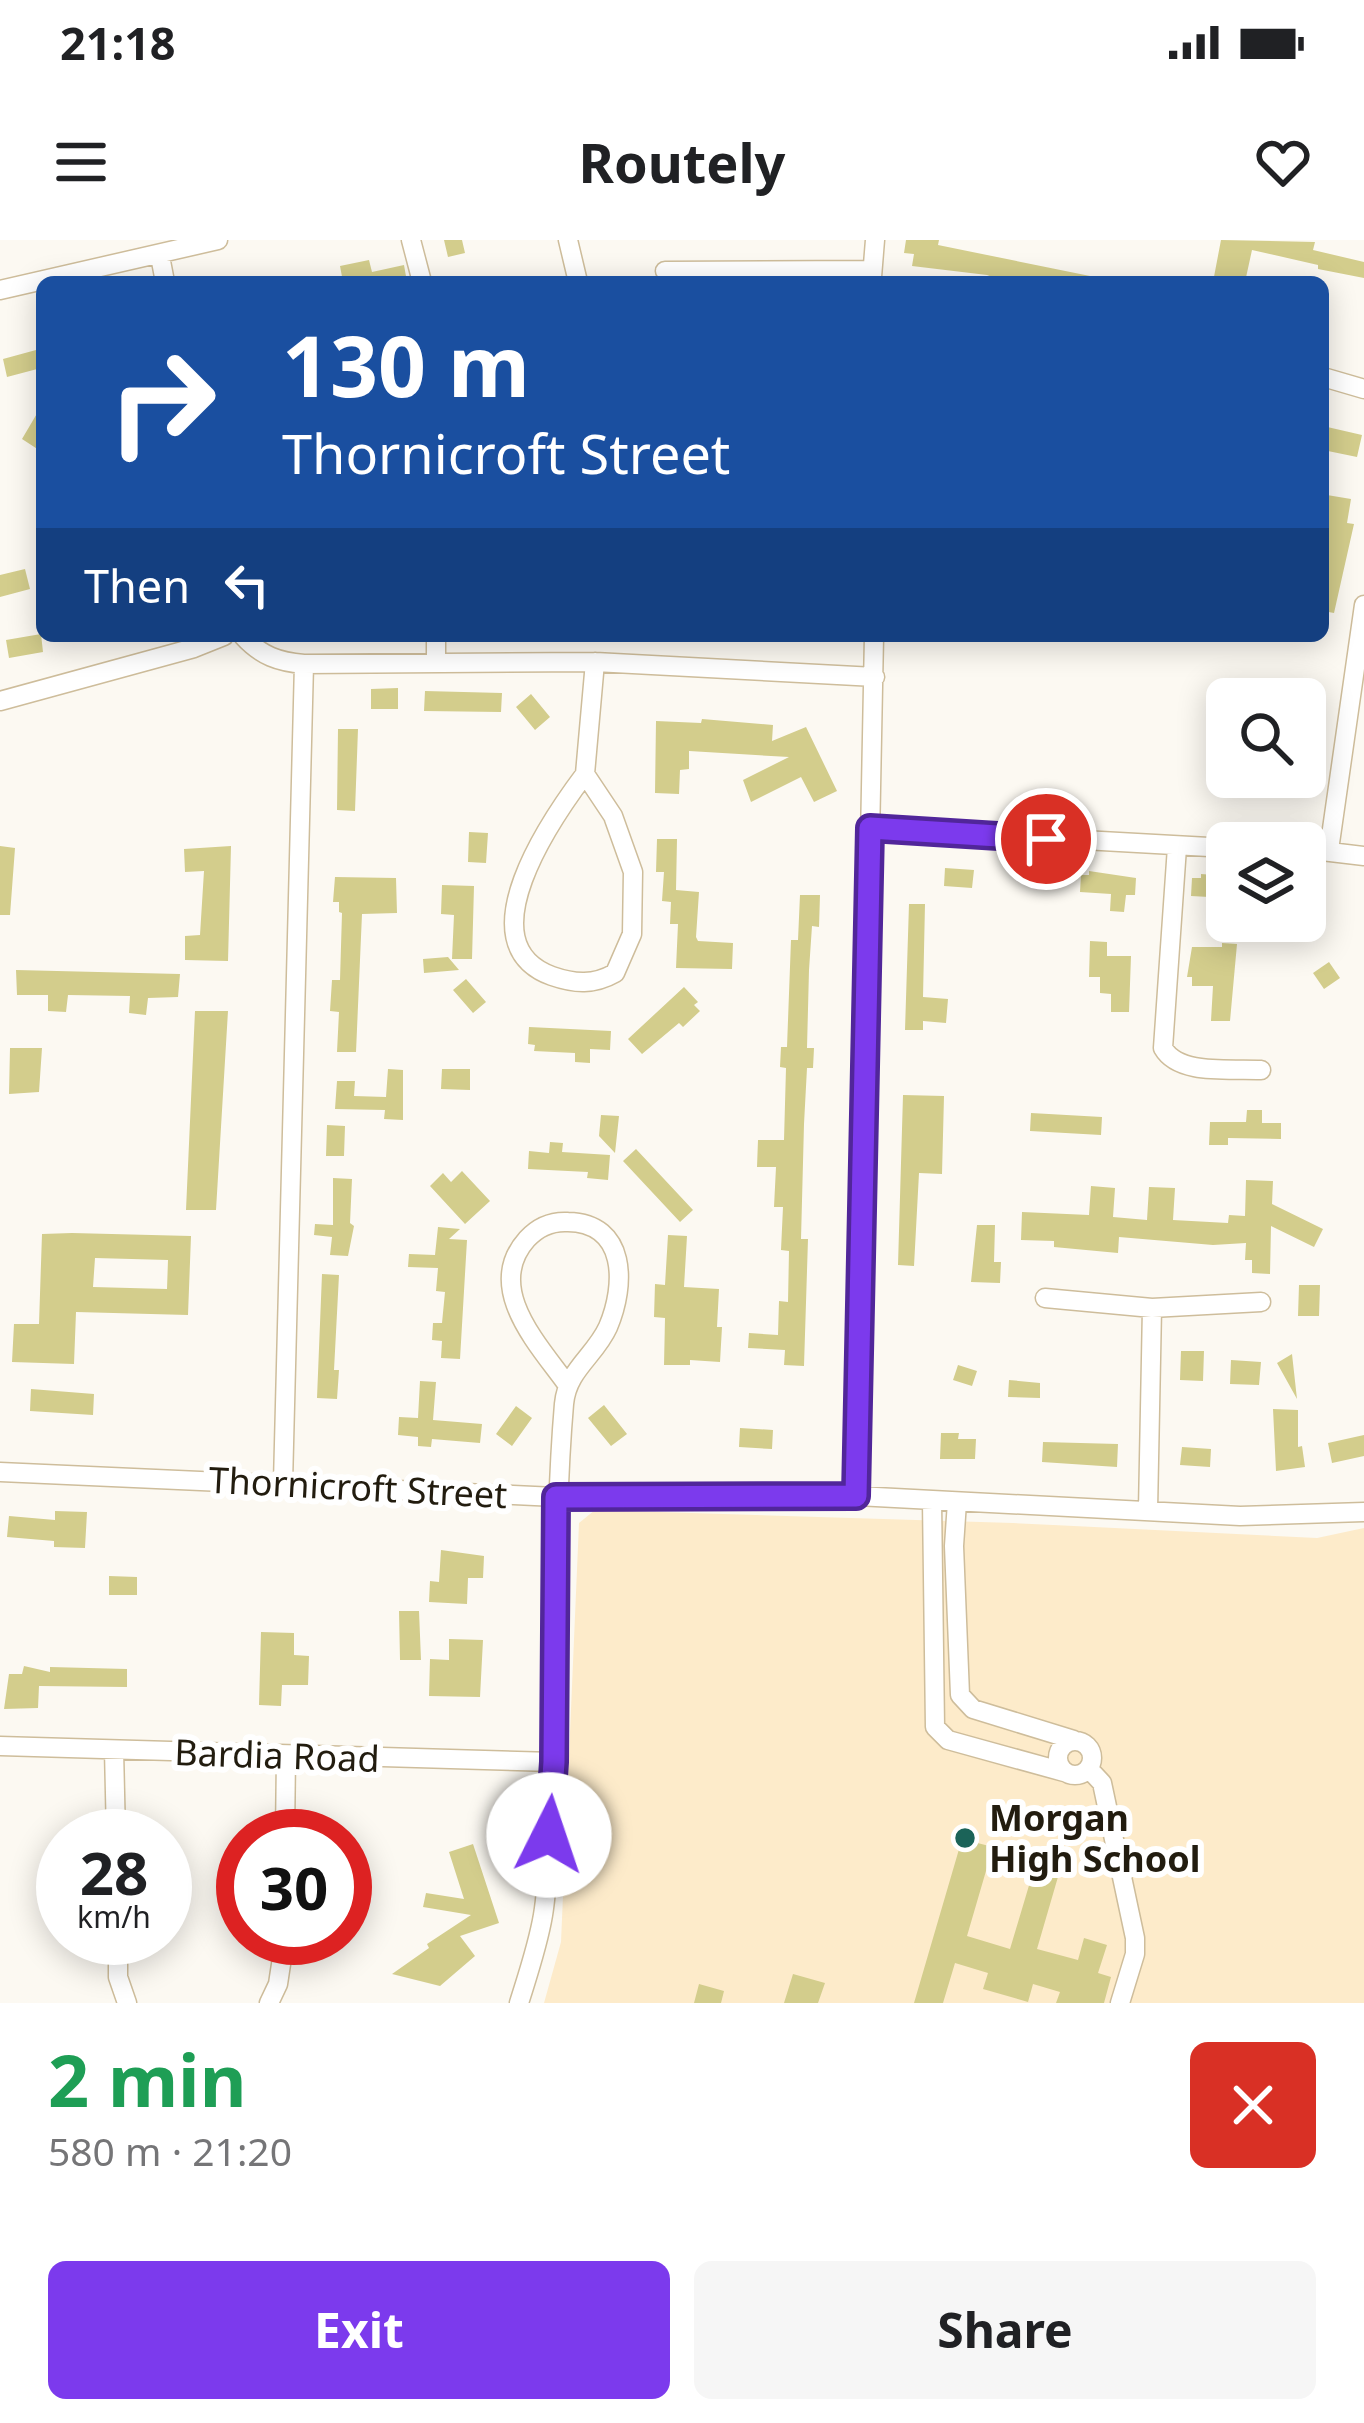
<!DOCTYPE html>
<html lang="en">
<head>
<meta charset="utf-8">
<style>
	body { margin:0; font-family:"Noto Sans",sans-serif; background:#f6f6f6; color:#202124; height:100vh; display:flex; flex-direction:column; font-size:45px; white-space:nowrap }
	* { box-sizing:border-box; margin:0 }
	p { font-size:39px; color:#757577 }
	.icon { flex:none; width:66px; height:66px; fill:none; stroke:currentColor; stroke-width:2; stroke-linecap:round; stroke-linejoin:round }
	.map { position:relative; height:1763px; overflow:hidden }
	.panel { display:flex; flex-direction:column; background:#fff; flex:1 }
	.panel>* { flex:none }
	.hud { position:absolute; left:36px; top:36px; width:1293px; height:366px; border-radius:18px; box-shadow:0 6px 30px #0003; background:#1a4fa0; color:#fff; overflow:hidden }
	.buttons { position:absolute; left:1206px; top:438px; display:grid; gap:24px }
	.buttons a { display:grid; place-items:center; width:120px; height:120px; border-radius:18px; background:#fff; box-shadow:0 6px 30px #0003; font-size:60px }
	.speed { position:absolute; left:36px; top:1569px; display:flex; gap:24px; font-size:60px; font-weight:700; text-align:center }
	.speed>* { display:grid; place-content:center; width:156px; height:156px; border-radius:50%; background:#fff; box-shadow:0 6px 30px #0003; line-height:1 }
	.speed small { font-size:30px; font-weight:400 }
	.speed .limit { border:18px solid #d22; background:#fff; color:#111 }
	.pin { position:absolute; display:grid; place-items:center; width:102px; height:102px; color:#fff; margin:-51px; border:6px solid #fff; border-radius:50%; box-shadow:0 3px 12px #0007 }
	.me { position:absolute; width:132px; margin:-66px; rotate:4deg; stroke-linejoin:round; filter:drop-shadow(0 0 9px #0008) }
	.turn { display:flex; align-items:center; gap:42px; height:252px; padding:0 48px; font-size:54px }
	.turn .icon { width:156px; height:156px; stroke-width:2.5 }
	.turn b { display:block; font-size:84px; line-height:102px }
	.then { display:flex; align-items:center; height:114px; padding:0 48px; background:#0003; gap:24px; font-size:45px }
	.round { display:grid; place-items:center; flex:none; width:126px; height:126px; border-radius:18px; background:#f6f6f6 }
	.summary { display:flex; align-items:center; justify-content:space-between; height:204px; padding:0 48px }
	h1 { font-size:72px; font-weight:700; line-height:90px; color:#1e9e55 }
	.primary-button { display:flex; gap:24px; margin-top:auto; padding:24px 48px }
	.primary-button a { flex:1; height:138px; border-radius:18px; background:#7c3aed; color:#fff; font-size:48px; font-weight:700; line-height:138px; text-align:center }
	.primary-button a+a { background:#f6f6f6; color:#202124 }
	.status { display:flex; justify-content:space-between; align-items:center; height:84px; padding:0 60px; background:#fff; direction:ltr }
	.status svg { height:33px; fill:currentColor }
	header { display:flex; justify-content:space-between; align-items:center; height:156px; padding:0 48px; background:#fff; font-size:54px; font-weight:700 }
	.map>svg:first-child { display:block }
	.built { fill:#fdebca }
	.building { fill:#d3cd8c; fill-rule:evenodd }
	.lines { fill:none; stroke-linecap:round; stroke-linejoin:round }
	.minor-casing { stroke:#cebd9b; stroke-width:21 }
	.minor { stroke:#fff; stroke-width:18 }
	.route-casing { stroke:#51269a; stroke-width:30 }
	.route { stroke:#7c3aed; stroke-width:21 }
	.poi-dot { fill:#1b6358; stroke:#fff; stroke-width:4.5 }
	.labels { text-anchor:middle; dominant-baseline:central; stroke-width:12; stroke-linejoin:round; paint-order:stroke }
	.street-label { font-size:36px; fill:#221c0f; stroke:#fff }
	.poi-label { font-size:36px; font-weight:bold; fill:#221c0f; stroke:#fff; text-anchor:start }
</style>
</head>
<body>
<div class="status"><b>21:18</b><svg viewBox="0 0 49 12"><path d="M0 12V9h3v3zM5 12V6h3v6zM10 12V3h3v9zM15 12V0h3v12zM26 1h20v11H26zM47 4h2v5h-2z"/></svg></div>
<header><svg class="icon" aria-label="menu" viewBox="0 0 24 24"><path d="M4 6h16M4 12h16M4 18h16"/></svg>Routely<svg class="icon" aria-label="heart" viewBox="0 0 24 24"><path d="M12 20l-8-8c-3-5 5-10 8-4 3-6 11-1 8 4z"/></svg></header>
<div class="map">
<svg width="1364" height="1763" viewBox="0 0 1364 1763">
	<rect width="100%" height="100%" fill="#fcf9f2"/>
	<!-- built -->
	<path class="built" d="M 595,1270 L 1013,1283 L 1317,1298 L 1364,1288 L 1364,1763 L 544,1763 L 561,1702 L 579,1283 Z"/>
	<!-- building -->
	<path class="building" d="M 444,0 L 462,0 L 465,13 L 448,17 Z
		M 906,0 L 939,0 L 938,5 L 1090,36 L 1089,42 L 1005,42 L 987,35 L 912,26 L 914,14 L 904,13 Z
		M 1221,0 L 1315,2 L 1313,10 L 1364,22 L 1364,38 L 1318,29 L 1318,25 L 1252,10 L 1245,42 L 1213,42 Z
		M 369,20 L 372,32 L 404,25 L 407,42 L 343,42 L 340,26 Z
		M 36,110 L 41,128 L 7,137 L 3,119 Z
		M 42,165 L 42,212 L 22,199 Z
		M 1323,186 L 1362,195 L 1357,217 L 1323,210 Z
		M 1327,255 L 1351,259 L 1347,283 L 1354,284 L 1334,373 L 1323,371 L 1323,282 Z
		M 25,329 L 30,349 L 0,357 L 0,335 Z
		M 41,394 L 43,412 L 9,418 L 6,400 Z
		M 398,448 L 398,469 L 371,469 L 371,449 Z
		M 425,451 L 502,453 L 501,472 L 424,471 Z
		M 531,454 L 550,477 L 535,490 L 516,467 Z
		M 702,479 L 773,485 L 772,501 L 806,487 L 837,551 L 814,562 L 801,537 L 751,562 L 743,540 L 789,517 L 689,511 L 689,529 L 680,530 L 679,554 L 655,553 L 656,481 L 701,483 Z
		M 338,489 L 358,489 L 355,571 L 337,570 Z
		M 469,592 L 488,593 L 486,623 L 468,622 Z
		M 657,599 L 677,599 L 676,650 L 699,652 L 696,697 L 698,701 L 733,703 L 732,729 L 676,728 L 678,684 L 670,684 L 671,662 L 662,661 L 664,632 L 656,632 Z
		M 0,606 L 15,608 L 10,675 L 0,675 Z
		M 231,606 L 228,721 L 185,720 L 185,696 L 200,695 L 204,631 L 185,632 L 184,609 Z
		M 945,628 L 974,630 L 972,648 L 944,646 Z
		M 1089,631 L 1136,638 L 1135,655 L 1126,655 L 1124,672 L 1110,671 L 1111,654 L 1080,652 L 1081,635 L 1089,635 Z
		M 1201,634 L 1227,636 L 1227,658 L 1191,656 L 1192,638 L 1201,638 Z
		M 335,637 L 396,638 L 397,673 L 362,674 L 356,812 L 337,812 L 339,772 L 330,771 L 332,740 L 340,740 L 342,673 L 339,672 L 339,662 L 333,662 Z
		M 442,645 L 474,646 L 472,719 L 452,719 L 454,675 L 441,674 Z
		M 800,655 L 820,655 L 819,687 L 812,686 L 809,730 L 807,808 L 814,808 L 813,828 L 807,828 L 804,884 L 801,999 L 808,999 L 804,1126 L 784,1125 L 785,1110 L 748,1108 L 749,1093 L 778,1095 L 779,1061 L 788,1062 L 789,1011 L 781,1010 L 783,967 L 774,967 L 776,927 L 757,927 L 758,900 L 784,900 L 786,828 L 780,827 L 781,807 L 787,807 L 791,700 L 798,700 Z
		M 909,664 L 925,664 L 923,757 L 948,759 L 946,783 L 923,781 L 923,790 L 905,790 Z
		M 1090,701 L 1107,702 L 1107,716 L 1131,716 L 1129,772 L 1111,772 L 1111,754 L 1100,753 L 1100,737 L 1089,737 Z
		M 1222,703 L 1237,704 L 1230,781 L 1211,781 L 1213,746 L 1192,746 L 1192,737 L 1187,737 L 1192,707 L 1222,707 Z
		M 448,717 L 459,730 L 424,733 L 423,719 Z
		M 1329,722 L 1340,738 L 1324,749 L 1313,733 Z
		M 16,730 L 180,734 L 178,757 L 148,758 L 146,775 L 129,773 L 130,756 L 68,755 L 66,772 L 48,771 L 48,755 L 17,755 Z
		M 466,739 L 486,762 L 473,773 L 453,750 Z
		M 684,747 L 698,762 L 694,765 L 700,771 L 683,787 L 679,783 L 642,814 L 628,799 Z
		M 195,771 L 228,771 L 216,970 L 186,970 Z
		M 529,787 L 611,791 L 610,810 L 590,809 L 590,823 L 575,822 L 575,813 L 534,811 L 535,805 L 528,804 Z
		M 10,808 L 42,808 L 39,852 L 9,854 Z
		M 388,829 L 403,830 L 403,880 L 384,879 L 385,870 L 335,869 L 337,841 L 355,841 L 354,856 L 386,857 Z
		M 442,829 L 470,829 L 470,850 L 441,849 Z
		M 903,855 L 944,856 L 942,934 L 919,933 L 914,1026 L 898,1025 Z
		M 1247,870 L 1262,870 L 1262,883 L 1281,883 L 1281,899 L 1228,898 L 1228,905 L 1209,905 L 1210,882 L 1246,882 Z
		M 1031,873 L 1102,877 L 1101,895 L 1030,891 Z
		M 601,875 L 619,876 L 615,913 L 599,896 Z
		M 327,885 L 345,886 L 344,916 L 326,916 Z
		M 550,902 L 563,903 L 562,912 L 610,915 L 608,940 L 587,938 L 588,932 L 528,929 L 529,911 L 549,913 Z
		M 636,909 L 693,970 L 680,982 L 623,921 Z
		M 462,931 L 490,961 L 465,984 L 430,946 L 443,933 L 451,942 Z
		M 333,938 L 352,939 L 350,983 L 354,986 L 348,1016 L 330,1015 L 332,997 L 314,995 L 315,984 L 333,985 Z
		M 1246,940 L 1273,941 L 1272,964 L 1323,989 L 1314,1007 L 1271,986 L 1270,1034 L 1252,1033 L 1252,1020 L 1245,1020 L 1246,1003 L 1213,1005 L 1119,997 L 1118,1013 L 1054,1007 L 1054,1001 L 1021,1000 L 1022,972 L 1089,975 L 1091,946 L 1115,948 L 1113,977 L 1147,980 L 1149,947 L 1175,948 L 1173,980 L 1228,983 L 1229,975 L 1245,976 Z
		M 977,985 L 995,985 L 994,1022 L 1001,1022 L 1000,1043 L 971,1042 Z
		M 438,987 L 460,989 L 449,999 L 467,1000 L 460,1119 L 441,1118 L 442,1101 L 432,1100 L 433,1083 L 442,1083 L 445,1052 L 436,1051 L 438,1028 L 408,1027 L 409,1014 L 435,1015 Z
		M 72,993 L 191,996 L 188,1075 L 76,1072 L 74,1124 L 12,1122 L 14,1084 L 39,1084 L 42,994 ZM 95,1018 L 168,1020 L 167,1049 L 93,1047 Z
		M 668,995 L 687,996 L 684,1047 L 719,1049 L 717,1087 L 722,1087 L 720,1122 L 690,1120 L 690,1125 L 664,1125 L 665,1078 L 654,1077 L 655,1044 L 665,1045 Z
		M 322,1034 L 339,1035 L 334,1130 L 339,1130 L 337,1159 L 317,1158 Z
		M 1299,1045 L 1320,1045 L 1319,1076 L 1298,1076 Z
		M 1181,1111 L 1204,1111 L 1203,1141 L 1180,1140 Z
		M 1292,1114 L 1297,1159 L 1277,1123 Z
		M 1231,1120 L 1261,1122 L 1259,1145 L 1230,1144 Z
		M 958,1125 L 977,1131 L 972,1146 L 953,1140 Z
		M 1009,1140 L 1040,1143 L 1040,1158 L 1008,1157 Z
		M 420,1141 L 436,1142 L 433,1180 L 482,1184 L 480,1203 L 432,1199 L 431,1207 L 418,1206 L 418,1197 L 398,1195 L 399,1177 L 418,1178 Z
		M 31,1149 L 94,1154 L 93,1175 L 30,1171 Z
		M 604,1165 L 627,1194 L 611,1206 L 588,1178 Z
		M 516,1166 L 532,1178 L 512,1206 L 496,1194 Z
		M 1273,1169 L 1298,1170 L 1298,1207 L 1302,1206 L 1305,1227 L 1276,1231 Z
		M 740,1188 L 773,1190 L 772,1209 L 739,1207 Z
		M 941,1193 L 959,1193 L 958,1199 L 976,1199 L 975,1219 L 940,1219 Z
		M 1364,1195 L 1364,1216 L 1332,1223 L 1328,1203 Z
		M 1043,1202 L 1118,1204 L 1117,1227 L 1042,1222 Z
		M 1182,1207 L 1211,1209 L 1210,1227 L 1180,1225 Z
		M 55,1271 L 87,1272 L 85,1308 L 54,1307 L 54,1301 L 7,1297 L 9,1276 L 55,1280 Z
		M 441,1310 L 484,1316 L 483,1338 L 468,1338 L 467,1364 L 429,1362 L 430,1341 L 439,1342 Z
		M 109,1336 L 137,1337 L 137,1355 L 109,1355 Z
		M 399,1371 L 419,1371 L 421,1420 L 400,1420 Z
		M 261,1392 L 294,1393 L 294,1415 L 309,1416 L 308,1445 L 282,1445 L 281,1466 L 259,1465 Z
		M 449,1399 L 483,1400 L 480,1457 L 429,1456 L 430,1419 L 449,1420 Z
		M 24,1426 L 50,1432 L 50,1427 L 127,1429 L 127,1447 L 39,1446 L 38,1468 L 4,1469 L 9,1434 L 22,1434 Z
		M 962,1599 L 993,1607 L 967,1696 L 1010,1709 L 1036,1622 L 1060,1630 L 1037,1709 L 1078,1720 L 1084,1698 L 1107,1705 L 1098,1733 L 1111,1737 L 1104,1763 L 1056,1763 L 1060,1752 L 1033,1744 L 1028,1762 L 983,1749 L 988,1733 L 955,1723 L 943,1763 L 914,1763 Z
		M 473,1604 L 499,1683 L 460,1696 L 475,1716 L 440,1746 L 392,1734 L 429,1708 L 427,1704 L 471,1675 L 423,1667 L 426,1653 L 464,1659 L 449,1612 Z
		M 793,1734 L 825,1743 L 818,1763 L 784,1763 Z
		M 699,1744 L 724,1751 L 721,1763 L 694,1763 Z"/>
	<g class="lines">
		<!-- minor casing -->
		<g class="minor-casing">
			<path id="minor" d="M 411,0 L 422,42
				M 568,0 L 578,42
				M 160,16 L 165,42
				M 665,31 L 872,30
				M 872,37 L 875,0
				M 0,50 L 218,0
				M 1323,137 L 1364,149
				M 243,396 C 261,416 279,422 304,424 L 595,422 L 875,437
				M 436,396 L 436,423
				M 0,461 L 194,408 L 224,396
				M 585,534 C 552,578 464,704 552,736 C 575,744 594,745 615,733 L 632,694 L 633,632 L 613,576 L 585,534 L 595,422
				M 870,588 L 1227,608
				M 1177,607 L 1163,808 C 1179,836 1231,828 1261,830
				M 1305,609 L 1364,616
				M 1329,610 L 1364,365
				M 1045,1058 L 1152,1068 L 1261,1062
				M 0,1232 L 556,1257 L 857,1256 L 1240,1276 L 1364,1272
				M 283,1243 L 304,424
				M 857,1256 L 874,396
				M 932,1261 L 935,1487 L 948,1500 L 1064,1532
				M 957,1262 L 954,1306 L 960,1455 L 973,1469 L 1074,1500
				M 1148,1270 L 1152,1068
				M1058 1518a17 17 0 1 1 34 0a17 17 0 1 1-34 0Z
				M 0,1506 L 554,1522
				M 114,1510 L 116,1596
				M 1089,1529 L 1102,1543 L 1135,1698 L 1135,1714 L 1120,1763
				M 285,1596 L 286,1515
				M 118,1698 L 118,1737 L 127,1763
				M 269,1763 L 278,1744 L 285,1698
				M 519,1763 C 528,1734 538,1705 543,1675 C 548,1645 548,1614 550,1584 C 560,1444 552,1304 564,1164 C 567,1130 595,1116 608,1087 C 626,1045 627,983 568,982 C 551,981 538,987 527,999 C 484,1047 537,1103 566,1143"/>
		</g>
		<!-- minor -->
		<use href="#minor" class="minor"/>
	</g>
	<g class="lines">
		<!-- route casing -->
		<g class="route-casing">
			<path id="route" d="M 549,1595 L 554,1522 L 556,1257 L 856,1256 L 870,588 L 1046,599"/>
		</g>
		<!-- route -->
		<use href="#route" class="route"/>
	</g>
	<!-- markers -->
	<circle class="poi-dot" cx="965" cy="1598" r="12"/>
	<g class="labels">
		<!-- street labels -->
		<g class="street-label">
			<text transform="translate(358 1247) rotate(3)">Thornicroft Street</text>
			<text transform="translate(277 1515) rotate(2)">Bardia Road</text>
		</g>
		<!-- poi labels -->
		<g class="poi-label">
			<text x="989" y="1577">Morgan<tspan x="989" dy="41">High School</tspan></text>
		</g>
	</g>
</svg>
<div class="buttons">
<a><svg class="icon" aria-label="search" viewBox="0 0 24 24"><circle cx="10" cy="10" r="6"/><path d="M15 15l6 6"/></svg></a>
<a><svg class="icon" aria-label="layers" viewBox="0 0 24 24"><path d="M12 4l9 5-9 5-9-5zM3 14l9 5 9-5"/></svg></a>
</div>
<div class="speed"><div>28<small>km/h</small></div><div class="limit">30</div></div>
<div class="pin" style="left:1046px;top:599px;background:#d93025"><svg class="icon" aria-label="arrive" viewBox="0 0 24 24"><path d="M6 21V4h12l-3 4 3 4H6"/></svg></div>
<svg class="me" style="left:549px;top:1595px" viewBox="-20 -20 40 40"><circle r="19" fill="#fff"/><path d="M0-13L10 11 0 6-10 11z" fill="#7c3aed"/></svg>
<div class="hud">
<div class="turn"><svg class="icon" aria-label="right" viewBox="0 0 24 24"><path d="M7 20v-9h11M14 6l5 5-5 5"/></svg><div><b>130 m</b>Thornicroft Street</div></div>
<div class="then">Then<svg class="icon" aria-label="left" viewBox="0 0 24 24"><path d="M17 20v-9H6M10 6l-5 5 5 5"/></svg></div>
</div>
</div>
<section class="panel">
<div class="summary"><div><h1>2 min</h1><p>580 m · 21:20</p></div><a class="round" style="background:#d93025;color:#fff"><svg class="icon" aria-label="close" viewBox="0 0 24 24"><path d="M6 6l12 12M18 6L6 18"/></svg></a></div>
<div class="primary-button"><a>Exit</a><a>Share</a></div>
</section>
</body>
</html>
